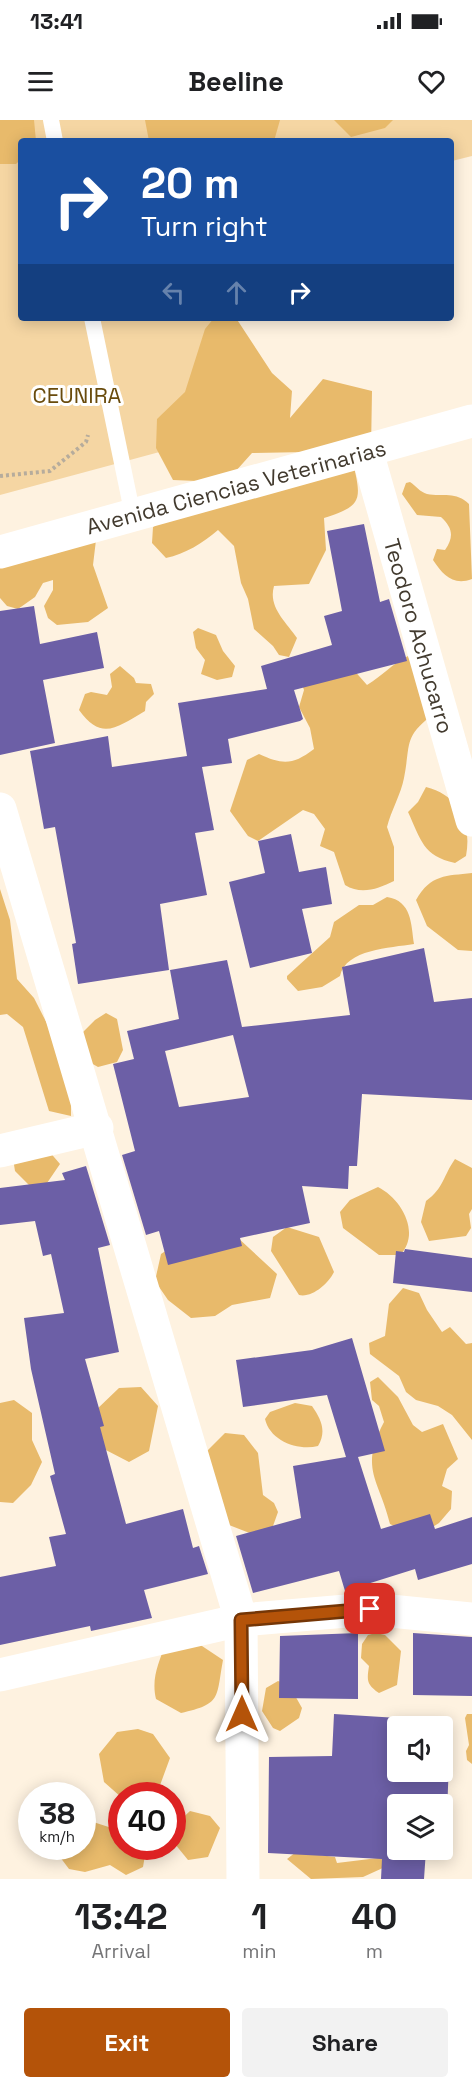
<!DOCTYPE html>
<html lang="en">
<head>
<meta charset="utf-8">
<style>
	body { margin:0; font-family:"Space Grotesk",sans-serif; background:#f2f2f2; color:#202124; height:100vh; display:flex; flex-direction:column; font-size:22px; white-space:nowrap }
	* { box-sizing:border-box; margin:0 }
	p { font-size:20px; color:#757577 }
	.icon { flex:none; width:33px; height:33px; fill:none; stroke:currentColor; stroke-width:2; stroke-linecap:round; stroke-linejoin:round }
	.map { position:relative; height:1759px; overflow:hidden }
	.side { display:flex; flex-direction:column; background:#fff; flex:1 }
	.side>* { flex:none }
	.hud { position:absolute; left:18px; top:18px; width:436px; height:183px; border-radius:6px; box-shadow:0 3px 15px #0003; background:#1a4fa0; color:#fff; overflow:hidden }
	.buttons { position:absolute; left:387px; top:1596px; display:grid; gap:12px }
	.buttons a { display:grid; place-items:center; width:66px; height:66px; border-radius:6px; background:#fff; box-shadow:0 3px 15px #0003; font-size:30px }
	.speed { position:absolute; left:18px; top:1662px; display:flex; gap:12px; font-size:30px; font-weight:700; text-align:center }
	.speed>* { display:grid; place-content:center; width:78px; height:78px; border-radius:50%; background:#fff; box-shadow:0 3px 15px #0003; line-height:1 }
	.speed small { font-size:15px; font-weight:400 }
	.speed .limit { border:9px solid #d22; background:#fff; color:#111 }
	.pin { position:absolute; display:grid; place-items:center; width:51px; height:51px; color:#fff; margin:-26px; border-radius:12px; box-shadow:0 3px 9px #0006 }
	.me { position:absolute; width:66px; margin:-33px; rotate:0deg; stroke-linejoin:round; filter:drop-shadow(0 0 4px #0008) }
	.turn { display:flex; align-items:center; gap:21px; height:126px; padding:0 24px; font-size:27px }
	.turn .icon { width:78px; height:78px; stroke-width:2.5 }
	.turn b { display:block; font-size:42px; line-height:51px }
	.lanes { display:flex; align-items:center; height:57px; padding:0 24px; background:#0003; justify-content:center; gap:30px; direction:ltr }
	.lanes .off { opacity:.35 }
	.eta { display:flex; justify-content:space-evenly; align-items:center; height:102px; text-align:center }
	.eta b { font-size:36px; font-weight:600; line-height:42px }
	.cta { display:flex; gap:12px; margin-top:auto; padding:12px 24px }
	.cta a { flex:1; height:69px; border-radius:6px; background:#b45309; color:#fff; font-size:24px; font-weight:600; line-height:69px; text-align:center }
	.cta a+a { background:#f2f2f2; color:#202124 }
	.status { display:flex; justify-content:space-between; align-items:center; height:42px; padding:0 30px; background:#fff; direction:ltr }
	.status svg { height:16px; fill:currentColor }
	header { display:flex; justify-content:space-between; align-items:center; height:78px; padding:0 24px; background:#fff; font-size:27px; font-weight:600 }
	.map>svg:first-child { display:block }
	.green { fill:#f5d6a3 }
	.forest { fill:#e8ba6b; fill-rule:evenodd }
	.building { fill:#6c5fa6; fill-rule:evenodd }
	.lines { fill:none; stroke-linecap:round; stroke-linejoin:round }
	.path { stroke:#b6ac9c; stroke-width:4; stroke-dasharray:3 3; stroke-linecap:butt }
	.service { stroke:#fff; stroke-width:16 }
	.minor { stroke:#fff; stroke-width:33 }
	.tertiary { stroke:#fff; stroke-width:33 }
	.secondary { stroke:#fff; stroke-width:33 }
	.route-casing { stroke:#753606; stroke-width:15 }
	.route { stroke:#b45309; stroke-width:10 }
	.labels { text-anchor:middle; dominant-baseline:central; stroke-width:6; stroke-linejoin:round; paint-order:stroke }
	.park-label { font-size:22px; fill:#694b0c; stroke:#fff }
	.street-label { font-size:22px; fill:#423a2e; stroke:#fff }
</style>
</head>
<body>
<div class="status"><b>13:41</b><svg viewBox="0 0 49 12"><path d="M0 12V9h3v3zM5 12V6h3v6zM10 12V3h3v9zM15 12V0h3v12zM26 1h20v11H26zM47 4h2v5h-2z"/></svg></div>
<header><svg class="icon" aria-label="menu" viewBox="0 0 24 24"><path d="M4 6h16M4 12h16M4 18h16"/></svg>Beeline<svg class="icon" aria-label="heart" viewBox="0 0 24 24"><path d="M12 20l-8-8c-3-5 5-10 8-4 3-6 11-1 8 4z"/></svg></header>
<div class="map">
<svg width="472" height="1759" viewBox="0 0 472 1759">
	<rect width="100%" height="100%" fill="#fef2e0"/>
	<!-- green -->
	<path class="green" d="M 0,0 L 472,0 L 472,36 L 452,41 L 452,21 L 21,21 L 21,198 L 234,198 L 260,305 L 0,375 Z"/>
	<!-- forest -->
	<path class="forest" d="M 0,0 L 34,0 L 36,21 L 21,21 L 21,39 L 16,44 L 0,44 Z
		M 145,0 L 280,0 L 274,21 L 149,21 Z
		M 334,0 L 393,0 L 385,8 L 351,17 Z
		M 214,198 L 236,198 L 272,253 L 292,271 L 290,298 L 323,259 L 372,271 L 371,330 L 353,343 C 362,380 362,386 324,398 L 326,430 L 309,464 L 274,466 C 268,487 285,501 297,518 L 289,537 L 279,535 L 273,526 L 254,509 L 248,479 L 241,463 L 234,426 L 218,410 C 203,423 185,434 166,438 L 152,423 L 153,407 L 221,362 L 173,360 L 156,328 L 157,299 L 185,272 L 205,209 ZM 307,332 L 226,362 L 252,333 Z
		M 410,362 C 416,366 420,372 427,374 C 443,377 456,371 469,384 L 472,459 C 453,466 443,455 433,440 L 437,429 L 445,430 C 454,417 453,408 441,397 L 417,395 L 402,374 L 406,363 Z
		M 96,420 L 93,445 L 108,488 L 88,502 L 57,505 L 48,498 L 44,486 L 53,470 L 53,460 L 43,463 L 35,477 L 18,489 L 7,486 L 0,478 L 0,426 Z
		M 198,508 L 216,515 L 223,531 L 235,546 L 232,557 L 217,560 L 201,554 L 205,540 L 196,528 L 193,512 Z
		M 408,536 L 435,593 C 403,617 411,622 404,658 C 401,674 391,691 387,707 L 394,727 L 394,761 C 378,769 361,775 345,765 L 334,732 L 320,726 L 325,709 L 314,694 L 303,690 L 258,721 L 248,716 L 230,691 L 247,640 L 259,634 C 283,645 293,645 314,629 L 310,608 L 299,587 L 304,570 L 299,556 L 352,548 L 367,565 C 382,556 392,544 408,536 Z
		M 120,546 L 134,558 L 136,563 L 151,564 L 154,574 L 146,582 L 145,591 C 117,607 102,622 79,590 L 85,574 L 91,572 L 107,575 L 112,567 L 110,554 Z
		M 426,667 C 459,675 472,704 466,736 L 455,743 C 423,736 421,720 408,692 L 418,682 Z
		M 472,753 L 472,831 L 458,830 L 427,806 L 416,780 C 431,754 446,756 472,753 Z
		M 0,769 L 10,800 L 17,859 L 34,878 L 71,951 L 71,996 L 49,991 L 23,907 L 7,894 L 0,895 Z
		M 387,777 C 412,781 411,804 414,824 C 390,828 346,829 340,856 L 322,867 L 298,871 L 287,859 L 287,856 L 330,817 L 334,802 L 359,785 L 373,785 Z
		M 106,893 L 117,899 L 123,930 L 117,942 L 98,947 L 91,943 L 81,914 L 95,900 Z
		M 36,1016 L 60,1044 L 45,1066 L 29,1065 L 15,1051 L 12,1032 Z
		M 455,1039 L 472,1048 L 472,1089 L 469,1094 L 471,1108 L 466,1116 L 429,1121 L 421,1102 L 426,1081 C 444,1068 443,1056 455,1039 Z
		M 378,1067 C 402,1079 421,1114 400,1135 L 379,1135 L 343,1108 L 340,1092 L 350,1080 Z
		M 287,1107 L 319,1117 L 334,1152 C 328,1164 312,1178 299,1175 L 271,1131 L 273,1117 Z
		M 236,1116 L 277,1154 L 270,1178 L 232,1185 L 215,1196 L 191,1198 L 168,1180 L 155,1161 L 161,1134 L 173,1126 Z
		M 403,1168 L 419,1173 L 427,1190 L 442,1212 L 450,1207 L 466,1224 L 472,1223 L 472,1320 L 452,1295 L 438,1286 L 416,1280 L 406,1272 L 399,1256 L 370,1234 L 369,1223 L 385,1216 L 389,1184 Z
		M 378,1257 L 398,1277 L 413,1305 L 422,1312 L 443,1304 L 458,1339 L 447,1349 L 442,1366 L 452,1371 L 451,1389 L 439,1403 L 420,1415 L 412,1415 L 390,1404 C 379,1359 359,1349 384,1302 L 379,1286 L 372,1280 L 370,1262 Z
		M 141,1267 L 158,1286 L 149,1331 L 129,1342 L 102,1328 L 95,1291 L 119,1268 Z
		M 14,1280 L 32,1293 L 32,1320 L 42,1342 L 31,1365 L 13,1383 L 0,1382 L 0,1283 Z
		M 295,1283 L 312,1286 C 321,1299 327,1311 318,1326 C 298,1331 270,1321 265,1299 L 270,1292 Z
		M 225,1313 L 244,1315 L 258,1333 L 263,1375 L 274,1383 L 278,1392 L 268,1420 L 216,1400 L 203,1335 Z
		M 376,1513 L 385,1515 L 401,1531 L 397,1565 L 379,1573 C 366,1564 367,1560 369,1546 L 361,1538 L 362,1524 L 368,1515 Z
		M 190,1518 L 223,1540 C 216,1578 222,1584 181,1593 L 156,1579 C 151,1558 159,1542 166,1523 Z
		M 278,1561 L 289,1565 L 302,1588 L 299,1598 L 280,1611 L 273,1608 L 262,1591 L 266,1568 Z
		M 467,1594 L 472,1594 L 472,1644 L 467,1640 L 466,1631 L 469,1625 L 465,1598 Z
		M 138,1609 L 153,1614 L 170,1638 L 159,1668 L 151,1675 L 121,1677 L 104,1662 L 99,1634 L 117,1612 Z
		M 190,1691 L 210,1696 L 220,1708 L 208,1737 L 188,1740 L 175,1724 L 174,1706 Z
		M 84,1699 L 121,1711 L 122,1726 L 142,1727 L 145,1735 L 143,1747 L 126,1755 L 110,1745 L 85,1752 L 69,1749 L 57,1733 L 59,1727 L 82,1726 Z
		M 296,1732 L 335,1737 L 337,1743 L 386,1737 L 385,1747 L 363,1757 L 311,1759 L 287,1739 Z"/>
	<!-- building -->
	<path class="building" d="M 364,404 L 380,482 L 389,479 L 407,541 L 294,570 L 303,599 L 300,601 L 228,619 L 232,643 L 202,647 L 214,710 L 195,713 L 207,775 L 160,784 L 169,850 L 78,864 L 72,824 L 76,823 L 55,707 L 44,709 L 30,631 L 108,616 L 112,647 L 187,636 L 178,583 L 267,569 L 261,546 L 332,525 L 324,496 L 342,491 L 327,411 Z
		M 34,486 L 40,524 L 97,512 L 104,548 L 43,560 L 55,623 L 0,635 L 0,491 Z
		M 291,714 L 299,752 L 326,747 L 332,784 L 302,789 L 312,833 L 250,848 L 229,762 L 265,753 L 258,721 Z
		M 424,828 L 434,882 L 472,878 L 472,980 L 362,974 L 357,1046 L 349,1046 L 348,1069 L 302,1066 L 310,1103 L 240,1118 L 242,1126 L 168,1145 L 159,1111 L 146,1115 L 122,1035 L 135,1031 L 113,944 L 134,939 L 127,911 L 179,899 L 170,850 L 227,840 L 242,907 L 350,895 L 342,847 ZM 233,915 L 249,977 L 179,987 L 165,931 Z
		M 86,1046 L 110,1125 L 98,1128 L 119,1232 L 85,1239 L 104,1306 L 100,1307 L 126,1404 L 183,1389 L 193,1428 L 199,1426 L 208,1454 L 144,1470 L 152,1498 L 91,1511 L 90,1506 L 0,1525 L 0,1457 L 56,1446 L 49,1417 L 66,1414 L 50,1356 L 55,1354 L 31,1249 L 24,1198 L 64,1193 L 51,1134 L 43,1136 L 35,1101 L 0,1105 L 0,1068 L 65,1060 L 62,1053 Z
		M 405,1129 L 472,1138 L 472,1172 L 393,1163 L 396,1131 L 404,1132 Z
		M 352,1218 L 385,1331 L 358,1337 L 381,1409 L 430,1394 L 435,1409 L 472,1397 L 472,1444 L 418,1460 L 415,1449 L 345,1471 L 339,1451 L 253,1473 L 236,1416 L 301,1398 L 293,1346 L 346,1337 L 327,1275 L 243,1287 L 236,1240 L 312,1230 Z
		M 358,1513 L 358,1579 L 279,1578 L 280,1516 Z
		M 413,1513 L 472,1517 L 472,1576 L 413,1575 Z
		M 334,1594 L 398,1598 L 398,1652 L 442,1652 L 442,1642 L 449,1642 L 447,1693 L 442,1692 L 442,1684 L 398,1684 L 398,1730 L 426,1730 L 424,1759 L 381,1759 L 382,1739 L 268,1733 L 269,1637 L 332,1636 Z"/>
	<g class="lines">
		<!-- path -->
		<path class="path" d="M 0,356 L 50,351 L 86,322 L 88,315"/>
		<!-- service -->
		<path class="service" d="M 51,0 L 55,21
			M 92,198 L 133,396"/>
		<!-- minor -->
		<path class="minor" d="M 367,332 L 472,700
			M 0,1031 L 97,1008
			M 0,1555 L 241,1500"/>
		<!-- tertiary -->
		<path class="tertiary" d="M 0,689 L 241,1500 L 243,1759
			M 241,1500 L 370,1489 L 472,1499"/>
		<!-- secondary -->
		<path class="secondary" d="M 0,432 L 472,301"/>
	</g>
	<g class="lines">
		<!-- route casing -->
		<g class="route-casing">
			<path id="route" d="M 242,1594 L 241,1500 L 370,1489"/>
		</g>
		<!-- route -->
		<use href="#route" class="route"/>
	</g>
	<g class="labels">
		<!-- park labels -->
		<g class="park-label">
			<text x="77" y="275">CEUNIRA</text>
		</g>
		<!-- street labels -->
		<g class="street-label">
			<text transform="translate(236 367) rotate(-15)">Avenida Ciencias Veterinarias</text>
			<text transform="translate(419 516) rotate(74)">Teodoro Achucarro</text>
		</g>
	</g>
</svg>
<div class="buttons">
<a><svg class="icon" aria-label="sound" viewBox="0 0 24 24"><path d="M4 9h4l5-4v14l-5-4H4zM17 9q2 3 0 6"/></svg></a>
<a><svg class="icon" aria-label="layers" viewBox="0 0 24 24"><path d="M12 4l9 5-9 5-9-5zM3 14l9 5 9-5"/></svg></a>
</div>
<div class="speed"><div>38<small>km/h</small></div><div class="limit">40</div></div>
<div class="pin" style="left:370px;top:1489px;background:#d93025"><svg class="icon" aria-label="arrive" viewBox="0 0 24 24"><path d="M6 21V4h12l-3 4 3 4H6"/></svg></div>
<svg class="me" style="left:242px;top:1594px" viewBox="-20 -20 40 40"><path d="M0-17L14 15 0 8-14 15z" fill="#b45309" stroke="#fff" stroke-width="4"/></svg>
<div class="hud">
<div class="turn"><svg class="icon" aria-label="right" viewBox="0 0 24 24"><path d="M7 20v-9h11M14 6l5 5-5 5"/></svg><div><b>20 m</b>Turn right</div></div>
<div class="lanes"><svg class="icon off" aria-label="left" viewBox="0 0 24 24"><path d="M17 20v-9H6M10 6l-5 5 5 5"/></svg><svg class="icon off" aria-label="ahead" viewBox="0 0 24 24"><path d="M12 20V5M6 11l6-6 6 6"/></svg><svg class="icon" aria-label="right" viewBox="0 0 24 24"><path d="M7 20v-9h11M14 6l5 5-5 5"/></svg></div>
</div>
</div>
<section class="side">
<div class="eta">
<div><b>13:42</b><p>Arrival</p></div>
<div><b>1</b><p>min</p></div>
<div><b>40</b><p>m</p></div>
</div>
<div class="cta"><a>Exit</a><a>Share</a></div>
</section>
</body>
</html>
